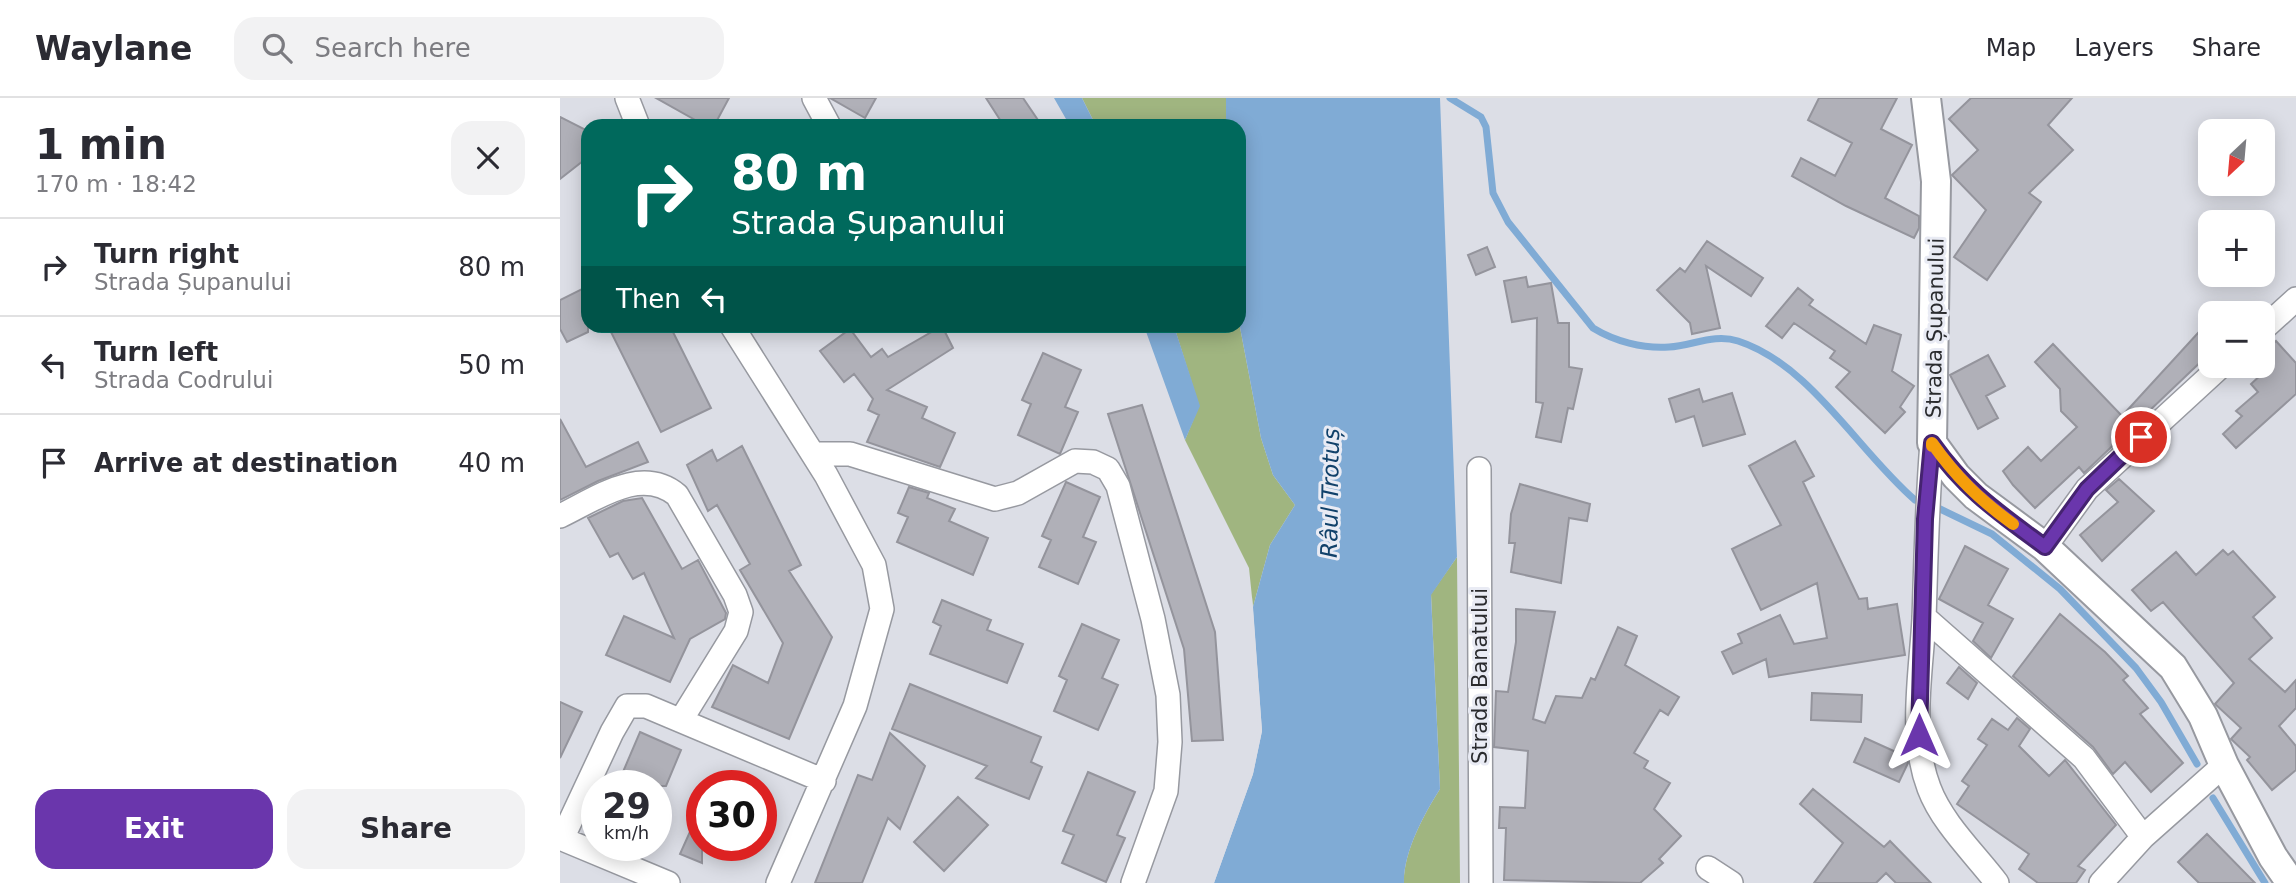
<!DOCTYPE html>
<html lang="en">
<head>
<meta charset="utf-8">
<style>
	body { margin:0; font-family:"DejaVu Sans",sans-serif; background:#f2f2f3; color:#2b2b33; height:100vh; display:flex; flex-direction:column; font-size:26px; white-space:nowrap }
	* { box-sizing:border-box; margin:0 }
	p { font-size:23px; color:#7c7c81 }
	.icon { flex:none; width:38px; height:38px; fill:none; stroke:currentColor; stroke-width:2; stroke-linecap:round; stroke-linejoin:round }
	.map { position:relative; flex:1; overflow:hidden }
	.drawer { display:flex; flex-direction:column; background:#fff; width:560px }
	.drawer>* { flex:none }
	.hud { position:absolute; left:21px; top:21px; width:665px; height:214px; border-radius:21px; box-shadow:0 4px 18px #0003; background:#00695c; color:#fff; overflow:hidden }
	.needle { width:46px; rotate:206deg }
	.tools { position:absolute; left:1638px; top:21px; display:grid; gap:14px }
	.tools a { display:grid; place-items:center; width:77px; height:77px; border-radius:14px; background:#fff; box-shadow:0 4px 18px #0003; font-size:35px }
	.speed { position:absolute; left:21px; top:672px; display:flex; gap:14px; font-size:35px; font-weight:700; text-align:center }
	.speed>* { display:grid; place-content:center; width:91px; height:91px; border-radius:50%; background:#fff; box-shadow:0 4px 18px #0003; line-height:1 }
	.speed small { font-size:18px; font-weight:400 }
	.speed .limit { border:10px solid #d22; background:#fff; color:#111 }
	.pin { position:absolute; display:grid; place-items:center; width:60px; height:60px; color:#fff; margin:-30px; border:4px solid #fff; border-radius:50%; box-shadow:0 2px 7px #0007 }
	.me { position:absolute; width:77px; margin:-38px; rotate:0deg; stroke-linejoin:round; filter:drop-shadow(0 0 5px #0008) }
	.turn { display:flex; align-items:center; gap:24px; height:147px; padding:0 35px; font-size:32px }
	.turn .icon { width:91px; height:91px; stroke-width:2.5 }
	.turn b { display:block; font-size:49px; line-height:60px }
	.then { display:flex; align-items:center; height:66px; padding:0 35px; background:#0003; gap:14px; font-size:26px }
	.round { display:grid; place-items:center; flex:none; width:74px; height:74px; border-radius:21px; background:#f2f2f3 }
	.summary { display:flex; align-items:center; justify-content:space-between; height:119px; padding:0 35px }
	h1 { font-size:42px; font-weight:600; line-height:52px }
	.cta { display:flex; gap:14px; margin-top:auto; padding:14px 35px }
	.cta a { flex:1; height:80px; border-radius:21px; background:#6a36ac; color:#fff; font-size:28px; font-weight:600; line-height:80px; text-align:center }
	.cta a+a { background:#f2f2f3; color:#2b2b33 }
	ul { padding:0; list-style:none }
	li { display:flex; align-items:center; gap:21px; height:98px; padding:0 35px; border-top:2px solid #e1e1e2 }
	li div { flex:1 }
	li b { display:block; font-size:26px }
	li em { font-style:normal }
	header { display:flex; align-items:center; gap:42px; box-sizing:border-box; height:98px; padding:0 35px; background:#fff; border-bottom:2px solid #e1e1e2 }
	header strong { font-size:33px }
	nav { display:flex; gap:38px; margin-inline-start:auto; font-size:24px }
	.search { width:490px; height:63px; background:#f2f2f3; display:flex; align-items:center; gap:18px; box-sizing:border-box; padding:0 24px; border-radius:21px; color:#7c7c81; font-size:26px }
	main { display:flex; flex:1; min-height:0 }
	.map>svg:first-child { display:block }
	.green { fill:#a0b580 }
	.water { fill:#80abd5 }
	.pier { fill:#dcdee6 }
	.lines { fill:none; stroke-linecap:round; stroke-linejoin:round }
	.stream { stroke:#80abd5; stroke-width:7 }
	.building { fill:#b0b0b8; stroke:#94949c; stroke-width:2 }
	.minor-casing { stroke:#9799a0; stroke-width:26 }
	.tertiary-casing { stroke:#9799a0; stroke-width:32 }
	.minor { stroke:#fff; stroke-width:23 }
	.tertiary { stroke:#fff; stroke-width:28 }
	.route-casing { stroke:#452370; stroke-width:18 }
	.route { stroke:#6a36ac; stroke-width:12 }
	.slow { stroke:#f59e0b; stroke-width:12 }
	.labels { text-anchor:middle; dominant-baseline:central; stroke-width:6; stroke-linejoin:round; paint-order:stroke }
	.street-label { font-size:21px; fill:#2a2b2e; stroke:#e9ebf4 }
	.water-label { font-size:23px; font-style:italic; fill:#11416a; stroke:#e9ebf4 }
</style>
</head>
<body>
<header>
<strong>Waylane</strong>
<div class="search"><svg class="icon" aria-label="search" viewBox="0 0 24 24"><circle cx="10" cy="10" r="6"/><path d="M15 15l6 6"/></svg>Search here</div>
<nav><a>Map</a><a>Layers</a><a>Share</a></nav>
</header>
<main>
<section class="drawer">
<div class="summary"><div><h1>1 min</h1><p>170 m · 18:42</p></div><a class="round"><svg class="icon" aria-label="close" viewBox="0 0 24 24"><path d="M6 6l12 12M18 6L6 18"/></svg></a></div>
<ul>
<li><svg class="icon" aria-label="right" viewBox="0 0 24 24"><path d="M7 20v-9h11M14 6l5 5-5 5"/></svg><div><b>Turn right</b><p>Strada Șupanului</p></div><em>80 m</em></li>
<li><svg class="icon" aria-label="left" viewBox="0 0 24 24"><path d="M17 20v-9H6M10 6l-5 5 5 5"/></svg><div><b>Turn left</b><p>Strada Codrului</p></div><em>50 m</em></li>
<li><svg class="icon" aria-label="arrive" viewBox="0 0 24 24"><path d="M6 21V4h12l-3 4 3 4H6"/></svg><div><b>Arrive at destination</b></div><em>40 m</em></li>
</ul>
<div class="cta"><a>Exit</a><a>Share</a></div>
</section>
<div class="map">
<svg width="1736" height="785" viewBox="0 0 1736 785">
	<rect width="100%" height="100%" fill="#dcdee6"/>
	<!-- green -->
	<path class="green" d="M 522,0 L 666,0 L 666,28 L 536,28 Z
		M 679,224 L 701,340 L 713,377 L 735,407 L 710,447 L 693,509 L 689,470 L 625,342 L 639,308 L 614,228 L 679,228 Z
		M 897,459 L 900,785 L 844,785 C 843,755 864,716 880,691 L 871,496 Z"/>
	<!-- water -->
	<path class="water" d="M 494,0 L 522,0 L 536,28 L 510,28 Z
		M 666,0 L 880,0 L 897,459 L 871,497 L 880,691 C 864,716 843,755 844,785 L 654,785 L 693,676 L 702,633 L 693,509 L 710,447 L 735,407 L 713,377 L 701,340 L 679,224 L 679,28 L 666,28 Z
		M 584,228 L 614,228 L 640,308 L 625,342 Z"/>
	<!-- pier -->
	<path class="pier" d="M 692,499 L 702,633 L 693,676 L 654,785 L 650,785 L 689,675 L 698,633 L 690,509 Z"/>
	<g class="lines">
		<!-- stream -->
		<path class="stream" d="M 890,0 L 921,19 L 926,29 L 933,95 L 948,124 L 1033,230 C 1054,243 1083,251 1109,249 C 1132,248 1154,235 1178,243 C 1250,266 1299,354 1355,402
			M 1376,409 L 1432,436 L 1500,491 L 1576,570 L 1601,604 L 1637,666
			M 1653,700 L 1705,785"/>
	</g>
	<!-- building -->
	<path class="building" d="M 96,0 L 169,0 L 154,28 L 146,28 Z
		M 270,0 L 316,0 L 305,20 Z
		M 426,0 L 463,0 L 482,28 L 444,28 Z
		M 1259,0 L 1337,0 L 1321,31 L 1352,47 L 1325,100 L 1359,118 L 1359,130 L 1354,140 L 1286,108 L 1232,78 L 1241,60 L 1275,78 L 1292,45 L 1248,22 Z
		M 1411,0 L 1512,0 L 1488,27 L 1513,52 L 1469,95 L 1481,104 L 1427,182 L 1394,159 L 1426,112 L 1392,77 L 1418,52 L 1389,21 Z
		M 0,19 L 28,33 L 28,59 L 0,81 Z
		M 1147,143 L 1203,180 L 1191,198 L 1146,168 L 1160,230 L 1132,236 L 1130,225 L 1097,192 L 1120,170 L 1125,174 Z
		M 927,149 L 935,169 L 916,177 L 908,157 Z
		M 966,179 L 968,189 L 991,185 L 998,225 L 1009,225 L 1009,269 L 1022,271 L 1013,311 L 1008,310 L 1001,344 L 976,339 L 983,305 L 976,304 L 977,220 L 952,224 L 944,183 Z
		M 28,188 L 28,234 L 7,244 L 0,231 L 0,202 Z
		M 1238,190 L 1253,202 L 1249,207 L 1306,246 L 1314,227 L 1341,237 L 1332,273 L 1354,288 L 1340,309 L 1345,314 L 1325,335 L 1276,289 L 1290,274 L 1270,260 L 1275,253 L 1234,225 L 1222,240 L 1206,228 Z
		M 48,228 L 110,228 L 151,310 L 101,334 Z
		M 382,228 L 393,250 L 327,292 L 367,309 L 362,320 L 395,335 L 380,369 L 307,344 L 319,317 L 308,312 L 313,301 L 294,276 L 284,284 L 260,253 L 290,231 L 311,259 L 322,251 L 328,259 Z
		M 1638,235 L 1650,246 L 1650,255 L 1524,375 L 1519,369 L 1475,410 L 1453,387 L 1443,373 L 1468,349 L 1481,363 L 1517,329 L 1501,313 L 1500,291 L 1475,264 L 1493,246 L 1562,318 Z
		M 1716,243 L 1736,265 L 1736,296 L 1676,350 L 1663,336 L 1682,318 L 1676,313 L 1698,294 L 1691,286 L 1704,274 L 1703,255 Z
		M 483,255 L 521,272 L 505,309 L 518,314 L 500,356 L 458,337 L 471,306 L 462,302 Z
		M 1428,257 L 1445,288 L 1426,298 L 1438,320 L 1418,331 L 1390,277 Z
		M 1139,291 L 1143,304 L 1172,295 L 1185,336 L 1143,348 L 1134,318 L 1116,324 L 1109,301 Z
		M 582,307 L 655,534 L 663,642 L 632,643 L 624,551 L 548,316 Z
		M 0,321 L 26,369 L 78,344 L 88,364 L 38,383 L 0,402 Z
		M 1235,343 L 1254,378 L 1243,384 L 1299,501 L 1307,500 L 1308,511 L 1337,506 L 1345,557 L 1209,579 L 1206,561 L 1173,576 L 1162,554 L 1182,545 L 1178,536 L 1220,517 L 1234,546 L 1267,540 L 1257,485 L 1201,512 L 1172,451 L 1221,427 L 1189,368 Z
		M 182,348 L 241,467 L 229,473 L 272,539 L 229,641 L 152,609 L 173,567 L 208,585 L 223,545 L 180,472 L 190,466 L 157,407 L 148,413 L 127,367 L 152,352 L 157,363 Z
		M 1559,381 L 1594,413 L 1542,463 L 1520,437 L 1558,404 L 1546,392 Z
		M 506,384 L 540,399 L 523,439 L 536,444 L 518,486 L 479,469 L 491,442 L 482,438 Z
		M 960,386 L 1030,406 L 1027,423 L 1009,420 L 1001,485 L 951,474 L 955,445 L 949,445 L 951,416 Z
		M 349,389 L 369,395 L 367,400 L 395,411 L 389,423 L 428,440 L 413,477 L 337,444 L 348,419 L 338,415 Z
		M 82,400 L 122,471 L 138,462 L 166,515 L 165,521 L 130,541 L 110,584 L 46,557 L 64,518 L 114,540 L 84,475 L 73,481 L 58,455 L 50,459 L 28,420 L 63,403 Z
		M 1405,448 L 1448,471 L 1428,507 L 1453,521 L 1431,560 L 1413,543 L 1423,525 L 1379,501 Z
		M 1663,452 L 1668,457 L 1673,453 L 1715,499 L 1693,519 L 1712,540 L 1689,561 L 1725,594 L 1736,582 L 1736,610 L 1719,628 L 1736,648 L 1736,672 L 1712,692 L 1687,662 L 1690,659 L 1671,641 L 1681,630 L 1655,606 L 1674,585 L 1603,504 L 1591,513 L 1572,492 L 1616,454 L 1636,477 Z
		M 382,502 L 431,522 L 427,532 L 463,546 L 447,585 L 370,556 L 381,528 L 373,524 Z
		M 956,511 L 995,514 L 973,621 L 985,625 L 996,598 L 1022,600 L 1031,580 L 1035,582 L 1058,529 L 1077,538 L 1065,567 L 1119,599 L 1108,617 L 1100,612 L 1074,655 L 1088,663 L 1084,670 L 1110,685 L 1094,711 L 1121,738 L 1099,761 L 1103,765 L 1080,785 L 944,782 L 946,730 L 939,730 L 940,709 L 965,710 L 968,653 L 934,649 L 936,593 L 948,594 L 956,544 Z
		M 1500,516 L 1545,554 L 1568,578 L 1563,582 L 1588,610 L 1580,616 L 1623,665 L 1591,694 L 1565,664 L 1553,676 L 1533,649 L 1453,578 Z
		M 522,526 L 559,542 L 542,580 L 558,587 L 538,632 L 494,613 L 507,582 L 499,578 Z
		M 1399,569 L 1417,585 L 1408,601 L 1387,585 Z
		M 350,586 L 481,639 L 471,664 L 482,669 L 469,701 L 416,680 L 427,668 L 332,631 Z
		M 1252,595 L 1302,597 L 1301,624 L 1251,622 Z
		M 0,604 L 22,614 L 0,660 Z
		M 1457,620 L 1470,631 L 1459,648 L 1489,678 L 1505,662 L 1556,727 L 1518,768 L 1525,772 L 1516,785 L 1478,785 L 1459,771 L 1469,756 L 1397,706 L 1409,688 L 1402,683 L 1427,647 L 1418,641 L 1432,621 L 1448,632 Z
		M 80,634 L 121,652 L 106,688 L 57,688 Z
		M 330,635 L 365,668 L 340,731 L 328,720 L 302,785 L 255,785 L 298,677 L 312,682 Z
		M 1305,640 L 1347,659 L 1348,665 L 1339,684 L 1294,664 Z
		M 528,674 L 575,694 L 557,737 L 565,740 L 546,784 L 502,765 L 514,737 L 503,733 Z
		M 1253,691 L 1324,749 L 1330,743 L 1371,785 L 1336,785 L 1326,775 L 1316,785 L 1254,785 L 1283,745 L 1240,706 Z
		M 398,699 L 428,727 L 384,773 L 354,744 Z
		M 142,707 L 142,765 L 120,756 Z
		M 1647,736 L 1695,785 L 1639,785 L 1618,764 Z"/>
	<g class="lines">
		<!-- minor casing -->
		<g class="minor-casing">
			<path id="minor" d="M 67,0 L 78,28
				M 254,0 L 269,28
				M 172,228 L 266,377 L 314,467 L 322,511 L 295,608 L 218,785
				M 1703,231 L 1736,201
				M 1372,345 C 1367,404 1366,462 1364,521 C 1361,575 1349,638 1369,690 C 1382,725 1415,756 1437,785
				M 253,356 L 290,356 L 435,401 L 458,395 L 515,363 L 533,364 L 548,371 L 558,388 L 593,521 L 608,597 L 610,644 L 606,693 L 573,785
				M 919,371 L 921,785
				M 0,418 C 36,401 81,367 117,397 L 175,497 L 181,514 L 176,533 L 121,622
				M 1485,449 L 1527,391 L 1661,268
				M 1364,519 L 1524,660 L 1583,739
				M 0,740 L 108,785
				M 2,741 L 52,634 L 67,608 L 86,608 L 264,683
				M 1148,770 L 1171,785
				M 1541,785 L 1583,739 L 1664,667"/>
		</g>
		<!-- tertiary casing -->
		<g class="tertiary-casing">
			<path id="tertiary" d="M 1366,0 L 1376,83 L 1372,345 L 1396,378 L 1416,398 L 1485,449 L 1613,569 L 1643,618 L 1664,667 L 1713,759 L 1731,785"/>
		</g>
		<!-- minor -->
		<use href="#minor" class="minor"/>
		<!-- tertiary -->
		<use href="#tertiary" class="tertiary"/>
	</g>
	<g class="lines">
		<!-- route casing -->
		<g class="route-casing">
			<path id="route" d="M 1359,637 L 1365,421 L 1372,345 C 1406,393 1438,414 1485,449 L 1527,391 L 1581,339"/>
		</g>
		<!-- route -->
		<use href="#route" class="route"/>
		<!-- slow -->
		<path class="slow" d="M 1372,348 L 1372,345 C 1396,379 1420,402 1453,426"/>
	</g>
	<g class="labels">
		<!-- street labels -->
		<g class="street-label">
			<text transform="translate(1375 230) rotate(-89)">Strada Șupanului</text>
			<text transform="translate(920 578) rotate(-90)">Strada Banatului</text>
		</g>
		<!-- water labels -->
		<g class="water-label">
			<text transform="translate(770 395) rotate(-89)">Râul Trotuș</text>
		</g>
	</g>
</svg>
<div class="tools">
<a><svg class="needle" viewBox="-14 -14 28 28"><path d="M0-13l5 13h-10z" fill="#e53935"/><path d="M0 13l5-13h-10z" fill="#7c7c81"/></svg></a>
<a>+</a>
<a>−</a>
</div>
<div class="speed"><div>29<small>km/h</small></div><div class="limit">30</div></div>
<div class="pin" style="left:1581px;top:339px;background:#d93025"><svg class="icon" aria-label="arrive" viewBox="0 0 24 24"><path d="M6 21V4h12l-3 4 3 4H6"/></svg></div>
<svg class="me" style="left:1359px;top:637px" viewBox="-20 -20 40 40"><path d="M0-17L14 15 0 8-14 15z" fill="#6a36ac" stroke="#fff" stroke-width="4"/></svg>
<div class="hud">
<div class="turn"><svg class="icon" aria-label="right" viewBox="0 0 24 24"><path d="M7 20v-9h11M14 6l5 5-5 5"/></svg><div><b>80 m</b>Strada Șupanului</div></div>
<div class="then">Then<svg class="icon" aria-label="left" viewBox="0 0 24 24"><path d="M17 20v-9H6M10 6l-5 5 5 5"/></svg></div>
</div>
</div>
</main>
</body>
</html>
